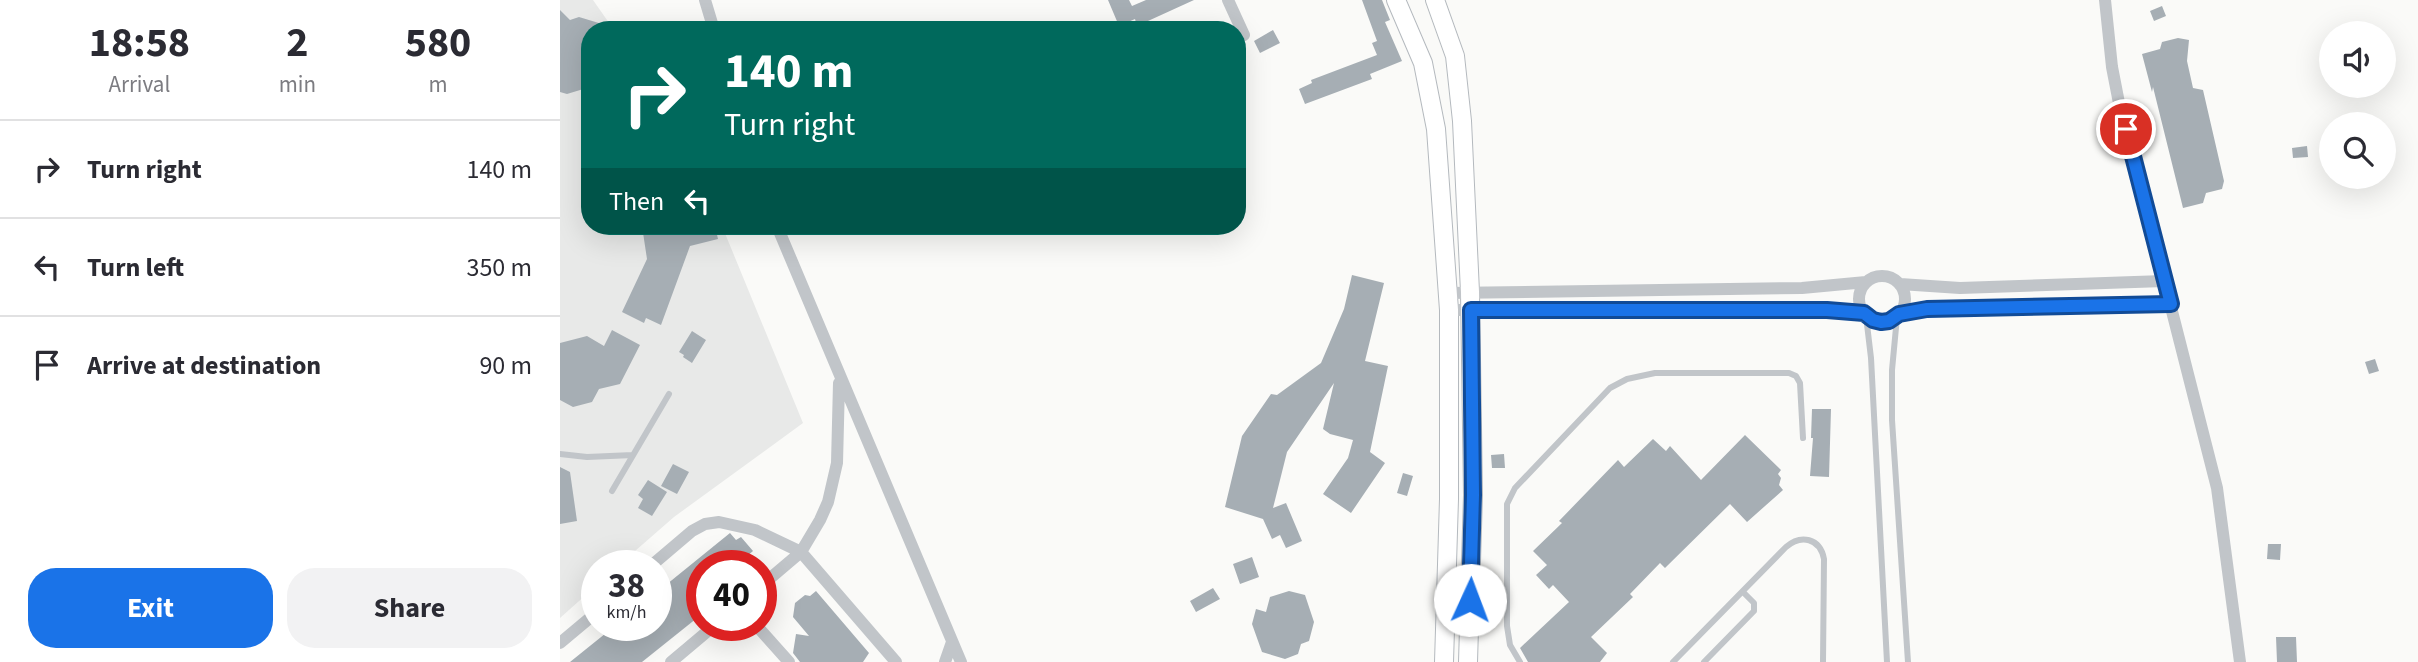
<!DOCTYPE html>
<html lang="en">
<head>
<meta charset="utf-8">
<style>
	body { margin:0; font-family:"Source Sans 3",sans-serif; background:#f2f2f3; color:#2b2b33; height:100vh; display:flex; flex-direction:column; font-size:26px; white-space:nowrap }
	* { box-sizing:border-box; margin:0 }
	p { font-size:23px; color:#7c7c81 }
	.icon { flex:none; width:38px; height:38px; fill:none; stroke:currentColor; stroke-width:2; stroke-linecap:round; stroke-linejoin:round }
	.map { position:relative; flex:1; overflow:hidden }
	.side { display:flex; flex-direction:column; background:#fff; width:560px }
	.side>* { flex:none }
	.banner { position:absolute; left:21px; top:21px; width:665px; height:214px; border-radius:28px; box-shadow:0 7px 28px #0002; background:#00695c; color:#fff; overflow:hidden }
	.buttons { position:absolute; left:1759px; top:21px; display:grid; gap:14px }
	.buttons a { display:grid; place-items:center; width:77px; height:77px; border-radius:50%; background:#fff; box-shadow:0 7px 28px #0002; font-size:35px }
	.speed { position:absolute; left:21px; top:550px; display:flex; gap:14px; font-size:35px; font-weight:700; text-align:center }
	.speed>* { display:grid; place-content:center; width:91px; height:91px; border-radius:50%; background:#fff; box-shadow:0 7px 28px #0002; line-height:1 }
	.speed small { font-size:18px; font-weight:400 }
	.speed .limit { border:10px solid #d22; background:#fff; color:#111 }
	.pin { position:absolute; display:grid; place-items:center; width:60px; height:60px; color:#fff; margin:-30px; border:4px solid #fff; border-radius:50%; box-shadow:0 2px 7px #0007 }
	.me { position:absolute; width:77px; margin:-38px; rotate:2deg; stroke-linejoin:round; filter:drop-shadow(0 0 5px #0008) }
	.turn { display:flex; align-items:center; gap:24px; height:147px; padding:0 28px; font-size:32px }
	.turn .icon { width:91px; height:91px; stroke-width:2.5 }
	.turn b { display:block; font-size:49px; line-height:60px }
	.then { display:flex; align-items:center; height:66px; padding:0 28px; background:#0003; gap:14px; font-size:26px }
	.eta { display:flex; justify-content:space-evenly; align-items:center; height:119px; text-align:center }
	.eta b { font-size:42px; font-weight:700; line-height:49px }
	.cta { display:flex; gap:14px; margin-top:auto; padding:14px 28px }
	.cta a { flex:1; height:80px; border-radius:28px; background:#1a73e8; color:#fff; font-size:28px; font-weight:700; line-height:80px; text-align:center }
	.cta a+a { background:#f2f2f3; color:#2b2b33 }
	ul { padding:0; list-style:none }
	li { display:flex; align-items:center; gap:21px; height:98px; padding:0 28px; border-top:2px solid #e1e1e2 }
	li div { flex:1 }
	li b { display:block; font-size:26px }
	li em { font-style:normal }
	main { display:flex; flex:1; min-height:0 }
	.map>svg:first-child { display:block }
	.built { fill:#e8e9e8 }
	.building { fill:#a6aeb4 }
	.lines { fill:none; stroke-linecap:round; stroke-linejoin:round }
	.secondary-casing { stroke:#b4b9be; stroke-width:20 }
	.lane { stroke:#c1c5c9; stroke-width:6 }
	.street { stroke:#c1c5c9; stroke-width:12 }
	.secondary { stroke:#fff; stroke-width:18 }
	.route-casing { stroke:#114b97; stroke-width:18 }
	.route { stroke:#1a73e8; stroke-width:12 }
</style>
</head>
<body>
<main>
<section class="side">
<div class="eta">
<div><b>18:58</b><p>Arrival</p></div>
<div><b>2</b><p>min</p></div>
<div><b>580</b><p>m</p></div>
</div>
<ul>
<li><svg class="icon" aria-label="right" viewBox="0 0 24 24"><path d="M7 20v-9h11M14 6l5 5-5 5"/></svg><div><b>Turn right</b></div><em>140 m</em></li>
<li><svg class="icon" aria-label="left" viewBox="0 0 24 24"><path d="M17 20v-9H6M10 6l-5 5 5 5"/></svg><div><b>Turn left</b></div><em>350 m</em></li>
<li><svg class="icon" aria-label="arrive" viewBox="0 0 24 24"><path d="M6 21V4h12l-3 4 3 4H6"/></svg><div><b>Arrive at destination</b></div><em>90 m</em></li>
</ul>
<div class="cta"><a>Exit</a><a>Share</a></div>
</section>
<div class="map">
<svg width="1858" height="662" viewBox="0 0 1858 662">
	<rect width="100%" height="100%" fill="#fafaf8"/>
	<!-- built -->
	<path class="built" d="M 0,0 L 33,0 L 54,30 L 30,30 L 30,226 L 162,226 L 243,423 L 114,517 L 59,565 L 37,565 L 37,585 L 0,618 Z"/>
	<!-- building -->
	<path class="building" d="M 548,0 L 569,0 L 572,6 L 586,0 L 634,0 L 577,26 L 575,19 L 559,26 Z
		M 802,0 L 822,0 L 830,20 L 825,22 L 842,61 L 810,74 L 812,79 L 745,104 L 739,89 L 752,83 L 751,80 L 817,55 L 812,43 L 817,41 Z
		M 1602,6 L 1606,16 L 1594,21 L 1590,11 Z
		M 0,10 L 10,20 L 19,17 L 52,27 L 52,30 L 30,30 L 30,87 L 7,94 L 0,92 Z
		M 713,30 L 720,43 L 700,53 L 694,41 Z
		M 1618,38 L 1629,40 L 1627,61 L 1633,88 L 1643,90 L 1664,181 L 1662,189 L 1646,193 L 1643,203 L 1623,208 L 1593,87 L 1592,92 L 1582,54 L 1600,49 L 1602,42 Z
		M 1747,146 L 1748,157 L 1733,158 L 1732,148 Z
		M 82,226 L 155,226 L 158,239 L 130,246 L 101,325 L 86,318 L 84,323 L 62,312 L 87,259 Z
		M 792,275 L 824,283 L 805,361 L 828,366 L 810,452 L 825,463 L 791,513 L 763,494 L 788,458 L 793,440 L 770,434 L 763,429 L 774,383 L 727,452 L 713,508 L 726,503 L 742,541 L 726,548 L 720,535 L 712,539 L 703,519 L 665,507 L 682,436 L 711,394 L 717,395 L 761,363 L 784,309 Z
		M 52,330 L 80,345 L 60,384 L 39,389 L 32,402 L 13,407 L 0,400 L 0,343 L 27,336 L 44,346 Z
		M 132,331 L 146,340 L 132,363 L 123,357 L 124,355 L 119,352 Z
		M 1815,359 L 1819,371 L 1809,374 L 1805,362 Z
		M 1252,409 L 1271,409 L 1269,477 L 1250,476 L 1253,438 L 1251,438 Z
		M 1185,435 L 1221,470 L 1218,474 L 1221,478 L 1219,485 L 1223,490 L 1187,522 L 1170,504 L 1105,568 L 1100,563 L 1070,594 L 1073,597 L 1031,637 L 1047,653 L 1040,662 L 968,662 L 960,648 L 1009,602 L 993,585 L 989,589 L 976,575 L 987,565 L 973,551 L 1002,523 L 999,521 L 1058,460 L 1064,467 L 1093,439 L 1106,451 L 1110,446 L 1141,480 Z
		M 944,454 L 945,468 L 932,468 L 931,455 Z
		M 113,464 L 129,472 L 117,494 L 101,486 Z
		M 0,467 L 10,472 L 17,521 L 0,524 Z
		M 843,473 L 853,476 L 847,496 L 837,493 Z
		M 88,480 L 107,492 L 92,516 L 78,508 L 83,499 L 78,495 Z
		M 170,533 L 176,540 L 181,537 L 193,551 L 186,557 L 193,565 L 142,565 L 142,614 L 82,662 L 10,662 L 56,625 L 96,625 L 96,593 Z
		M 1708,544 L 1721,544 L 1720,560 L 1707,559 Z
		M 692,557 L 699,577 L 680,584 L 673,564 Z
		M 653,588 L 660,599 L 636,612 L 630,601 Z
		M 256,591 L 309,653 L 303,662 L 240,662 L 233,653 L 236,634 L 249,636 L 233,617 L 235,603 L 245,595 L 250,596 Z
		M 729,591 L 745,595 L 754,622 L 749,641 L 741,644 L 738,654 L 725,659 L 702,652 L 692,624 L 696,609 L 706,612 L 710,597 Z
		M 1716,637 L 1736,637 L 1737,662 L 1717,662 Z"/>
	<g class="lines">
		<!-- secondary casing -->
		<g class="secondary-casing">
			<path id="secondary" d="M 836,0 L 863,63 L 876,129 L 889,310 L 889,499 L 884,662
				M 875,0 L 895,56 L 902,121 L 910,292 L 913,495 L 908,662"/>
		</g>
		<!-- lane -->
		<path class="lane" d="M 1306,316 L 1311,358 L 1327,662
			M 1337,317 L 1332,370 L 1332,420 L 1348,662
			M 0,454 L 27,457 L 73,455
			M 52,491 L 109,394
			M 960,662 L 950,645 L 947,626 L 947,504 L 955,488 L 1050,388 L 1067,379 L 1095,373 L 1229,373 L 1236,376 L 1240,383 L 1243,438
			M 1113,662 L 1226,547 C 1241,534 1260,538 1264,559 L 1263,662
			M 1144,662 L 1194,611 L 1194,603 L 1183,592"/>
		<!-- street -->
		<path class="street" d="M 145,0 L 154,30
			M 668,0 L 684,35
			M 1545,0 L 1552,67 L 1559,103 L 1657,488 L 1680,662
			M 217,226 L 401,662
			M1299 299a23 23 0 1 1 46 0a23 23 0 1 1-46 0Z
			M 1340,284 L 1400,288 L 1604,281
			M 888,293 L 1242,288 L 1306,282
			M 889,310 L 1252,310 L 1304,313
			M 1339,314 L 1367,309 L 1400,307 L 1611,304
			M 92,565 L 132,531 L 145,524 L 159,522 L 195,530 L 241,552 L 336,662
			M 201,586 L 241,552 L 260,520 L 268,502 L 277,463 L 279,383
			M 196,625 L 229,662
			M 0,643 L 37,612
			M 111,662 L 155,625
			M 385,662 L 392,642"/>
		<!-- secondary -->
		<use href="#secondary" class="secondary"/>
	</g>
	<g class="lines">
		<!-- route casing -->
		<g class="route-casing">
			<path id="route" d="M 910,600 L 913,495 L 911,310 L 1267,310 L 1304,313 L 1313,320 L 1321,322 L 1329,321 L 1339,314 L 1367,309 L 1611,304 L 1566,129"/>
		</g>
		<!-- route -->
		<use href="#route" class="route"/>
	</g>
</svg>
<div class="buttons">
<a><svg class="icon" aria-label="sound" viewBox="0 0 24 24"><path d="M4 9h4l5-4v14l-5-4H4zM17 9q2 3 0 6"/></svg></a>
<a><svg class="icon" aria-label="search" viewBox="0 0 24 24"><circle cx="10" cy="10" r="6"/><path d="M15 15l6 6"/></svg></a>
</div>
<div class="speed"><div>38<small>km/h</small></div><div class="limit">40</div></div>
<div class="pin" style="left:1566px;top:129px;background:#d93025"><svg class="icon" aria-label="arrive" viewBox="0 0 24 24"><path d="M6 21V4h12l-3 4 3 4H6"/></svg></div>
<svg class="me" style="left:910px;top:600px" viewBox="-20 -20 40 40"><circle r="19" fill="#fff"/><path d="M0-13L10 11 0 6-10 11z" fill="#1a73e8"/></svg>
<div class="banner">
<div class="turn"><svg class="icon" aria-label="right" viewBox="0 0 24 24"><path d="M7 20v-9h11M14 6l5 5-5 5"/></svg><div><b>140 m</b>Turn right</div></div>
<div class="then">Then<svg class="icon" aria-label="left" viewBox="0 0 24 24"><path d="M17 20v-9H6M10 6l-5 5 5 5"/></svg></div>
</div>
</div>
</main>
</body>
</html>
